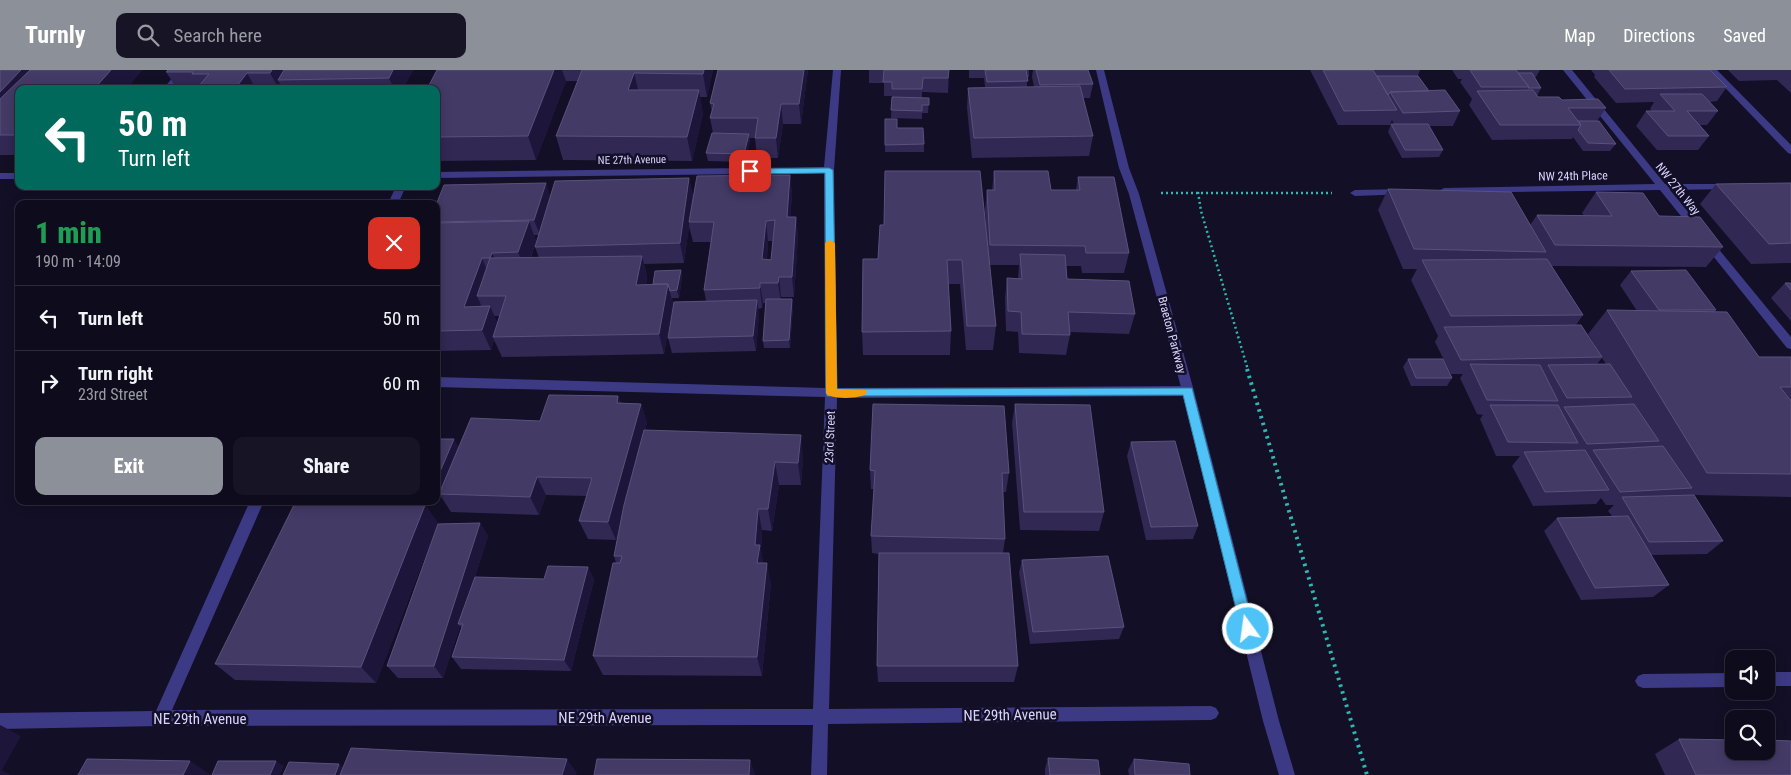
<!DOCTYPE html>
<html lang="en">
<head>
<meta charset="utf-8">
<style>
	body { margin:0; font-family:"Roboto Condensed",sans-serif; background:#171425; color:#f1f3f6; height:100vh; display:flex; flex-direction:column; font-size:19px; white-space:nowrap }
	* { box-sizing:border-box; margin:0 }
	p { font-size:16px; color:#9b9ba3 }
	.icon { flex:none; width:28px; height:28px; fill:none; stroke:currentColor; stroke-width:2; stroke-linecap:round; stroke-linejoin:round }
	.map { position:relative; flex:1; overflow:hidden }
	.drawer { position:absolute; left:15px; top:130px; width:425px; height:305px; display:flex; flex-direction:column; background:#0e0b1c; border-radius:10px; box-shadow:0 2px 12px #0003,0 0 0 1px #2e2b3b }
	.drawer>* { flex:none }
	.banner { position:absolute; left:15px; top:15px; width:425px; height:105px; border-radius:10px; box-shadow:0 2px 12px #0003,0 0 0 1px #2e2b3b; background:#00695c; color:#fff; overflow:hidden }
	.buttons { position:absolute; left:1725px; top:580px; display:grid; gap:10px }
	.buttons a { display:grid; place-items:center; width:50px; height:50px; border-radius:10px; background:#0e0b1c; box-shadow:0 2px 12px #0003,0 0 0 1px #2e2b3b; font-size:25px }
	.pin { position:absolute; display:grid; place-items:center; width:42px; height:42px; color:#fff; margin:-21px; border-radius:10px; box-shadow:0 2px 8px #0006 }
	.me { position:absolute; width:55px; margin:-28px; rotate:346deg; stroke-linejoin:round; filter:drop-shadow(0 0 4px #0008) }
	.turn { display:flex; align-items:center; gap:18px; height:105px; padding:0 20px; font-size:22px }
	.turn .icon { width:65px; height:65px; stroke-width:2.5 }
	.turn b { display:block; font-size:35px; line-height:42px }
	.round { display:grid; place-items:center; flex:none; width:52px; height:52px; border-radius:10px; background:#171425 }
	.summary { display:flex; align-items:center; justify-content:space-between; height:85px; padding:0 20px }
	h1 { font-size:30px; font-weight:800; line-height:38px; color:#1e9e55 }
	.primary-button { display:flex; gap:10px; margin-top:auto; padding:10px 20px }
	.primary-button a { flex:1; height:58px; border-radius:10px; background:#8c9099; color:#fff; font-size:20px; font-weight:800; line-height:58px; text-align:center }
	.primary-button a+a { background:#171425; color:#f1f3f6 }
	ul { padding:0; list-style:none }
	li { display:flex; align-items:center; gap:15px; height:65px; padding:0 20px; border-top:1px solid #2e2b3b }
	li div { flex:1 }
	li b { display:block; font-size:19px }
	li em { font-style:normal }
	header { display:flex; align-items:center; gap:30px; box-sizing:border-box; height:70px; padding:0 25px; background:#8c9099; color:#fff }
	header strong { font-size:24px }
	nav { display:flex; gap:28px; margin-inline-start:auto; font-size:18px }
	.search { width:350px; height:45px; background:#171425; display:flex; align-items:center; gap:12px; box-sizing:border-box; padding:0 18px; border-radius:10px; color:#9b9ba3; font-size:19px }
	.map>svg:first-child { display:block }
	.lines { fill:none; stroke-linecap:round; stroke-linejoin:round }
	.path-far1 { stroke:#2fb8b0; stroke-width:2.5; stroke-dasharray:2 3; stroke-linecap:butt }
	.path { stroke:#2fb8b0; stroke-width:4; stroke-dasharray:2.5 4.5; stroke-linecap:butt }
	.minor { fill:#3d3a85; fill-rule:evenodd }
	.tertiary { fill:#3d3a85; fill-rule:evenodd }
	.wall { fill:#312854; fill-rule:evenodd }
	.shaded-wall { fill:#1d163a }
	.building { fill:#433a66; stroke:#5a527e; fill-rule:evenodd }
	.route { fill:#4fc3f7; stroke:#337fa1 }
	.slow { fill:#f59e0b }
	.labels { text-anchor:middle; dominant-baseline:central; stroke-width:5; stroke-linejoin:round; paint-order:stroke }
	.far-street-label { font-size:11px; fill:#d9d4ff; stroke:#130f26 }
	.street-label { font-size:12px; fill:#d9d4ff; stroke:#130f26 }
	.near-street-label { font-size:15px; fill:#d9d4ff; stroke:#130f26 }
</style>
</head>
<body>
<header>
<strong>Turnly</strong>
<div class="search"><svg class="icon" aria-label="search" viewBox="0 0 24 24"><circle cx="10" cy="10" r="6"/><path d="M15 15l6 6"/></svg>Search here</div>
<nav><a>Map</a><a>Directions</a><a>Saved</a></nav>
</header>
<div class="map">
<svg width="1791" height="705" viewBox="0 0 1791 705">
	<rect width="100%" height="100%" fill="#130f26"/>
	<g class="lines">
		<!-- path-far1 -->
		<path class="path-far1" d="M 1198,122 L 1201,141 L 1248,300
			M 1161,123 L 1332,123"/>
		<!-- path -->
		<path class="path" d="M 1247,299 L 1367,705"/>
		<!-- minor -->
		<path class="minor" d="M 179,0 L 188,0 L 172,19 L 163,19 Z
			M 833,0 L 841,0 L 834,100 L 837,318 L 1188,316 L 1192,318 L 1194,321 L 1192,324 L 1188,326 L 837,328 L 829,639 L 1211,636 L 1216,638 L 1219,643 L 1216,648 L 1211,650 L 828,654 L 827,705 L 811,705 L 813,655 L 161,656 L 0,659 L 0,643 L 156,641 L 250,431 L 264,431 L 172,640 L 813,639 L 825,327 L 436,317 L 436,307 L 825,318 L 824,103 L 436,108 L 436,102 L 824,97 Z
			M 1563,0 L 1572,0 L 1665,114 L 1735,114 L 1735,118 L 1731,119 L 1670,120 L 1791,267 L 1791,279 L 1787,278 L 1660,120 L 1440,123 L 1439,121 L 1444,118 L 1655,114 Z
			M 1708,0 L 1717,0 L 1791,75 L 1791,84 L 1788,83 Z
			M 0,103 L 19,103 L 19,109 L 0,109 Z
			M 396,116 L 406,116 L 398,134 L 388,134 Z
			M 1404,119 L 1408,120 L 1408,124 L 1355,126 L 1350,123 L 1355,120 Z
			M 1766,602 L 1791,602 L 1791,616 L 1766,616 Z
			M 1734,603 L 1734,617 L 1643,618 L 1638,616 L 1635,611 L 1638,606 L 1643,604 Z"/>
		<!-- tertiary -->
		<path class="tertiary" d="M 1096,0 L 1104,0 L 1129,98 L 1139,124 L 1194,321 L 1279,651 L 1295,705 L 1279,705 L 1263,651 L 1182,321 L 1129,124 L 1119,98 Z"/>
	</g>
	<!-- wall -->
	<path class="wall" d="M 0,0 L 142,0 L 126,19 L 19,19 L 19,85 L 0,85 Z
		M 168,0 L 413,0 L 403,19 L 177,19 L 166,2 Z
		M 437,0 L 713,0 L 707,27 L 700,27 L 703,44 L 692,91 L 563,90 L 556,66 L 578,11 L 566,11 L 536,90 L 436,91 Z
		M 718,0 L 808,0 L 801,54 L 783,54 L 778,88 L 757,88 L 755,68 L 750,68 L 750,72 L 745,92 L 708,91 L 706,83 L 713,63 L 710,48 L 712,42 L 710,33 Z
		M 869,0 L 949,0 L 948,23 L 922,22 L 922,28 L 929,28 L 928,43 L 922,43 L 922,49 L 891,48 L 892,26 L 884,26 L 884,13 L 869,13 Z
		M 969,0 L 1029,0 L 1029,7 L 1027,7 L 1027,17 L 1034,17 L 1032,7 L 1033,0 L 1088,0 L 1093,14 L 1090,28 L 1083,28 L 1093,66 L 1089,86 L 972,88 L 967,38 L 968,18 L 985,17 L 984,8 L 969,8 Z
		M 1310,0 L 1420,0 L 1418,6 L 1429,21 L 1460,41 L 1453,56 L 1429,56 L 1443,80 L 1439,87 L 1402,88 L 1388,62 L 1391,54 L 1394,54 L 1392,50 L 1390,55 L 1338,55 Z
		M 1452,0 L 1540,0 L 1536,7 L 1534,7 L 1541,18 L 1537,26 L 1538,27 L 1562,30 L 1606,38 L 1597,51 L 1616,74 L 1610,81 L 1583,81 L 1573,67 L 1572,69 L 1492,70 L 1469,35 L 1472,29 L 1460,12 L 1462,9 L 1458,9 Z
		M 1591,0 L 1710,0 L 1727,17 L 1717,31 L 1710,32 L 1718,41 L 1707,55 L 1700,55 L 1709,66 L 1698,80 L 1657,80 L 1636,56 L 1646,41 L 1652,41 L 1650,39 L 1654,32 L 1616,33 L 1594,7 L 1595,5 Z
		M 1728,0 L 1791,0 L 1791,23 L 1777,10 L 1739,11 Z
		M 885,49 L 897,58 L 924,74 L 924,82 L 885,82 Z
		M 994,101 L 1051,120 L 1076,120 L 1078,107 L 1129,183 L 1124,203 L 1082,203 L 1081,196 L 1066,196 L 1067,209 L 1135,244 L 1129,264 L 1070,262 L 1070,265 L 1066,285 L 1019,283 L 1018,262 L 1006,261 L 1005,228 L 1007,208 L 1018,209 L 1019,195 L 989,195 L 996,256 L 993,280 L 966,280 L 960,214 L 948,214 L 951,261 L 950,285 L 863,285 L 862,262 L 878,189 L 987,174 L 985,140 L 987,120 L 992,120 Z
		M 790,105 L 792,125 L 790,147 L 796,147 L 798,167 L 794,227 L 781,227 L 781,229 L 792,229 L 793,237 L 790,278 L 764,278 L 763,271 L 766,233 L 763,233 L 762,238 L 758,239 L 759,244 L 756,281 L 672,283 L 668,268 L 706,231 L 704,220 L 711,172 L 693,172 L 689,156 L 684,193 L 644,194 L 647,206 L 646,214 L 653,214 L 681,200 L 682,208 L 679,228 L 672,228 L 673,234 L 664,284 L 502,287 L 494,270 L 491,280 L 436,281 L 436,135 L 550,127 L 689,108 L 693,127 ZM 534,165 L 539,165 L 535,177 L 539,188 L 531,188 L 536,171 ZM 768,171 L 773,171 L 771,190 L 767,189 ZM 494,246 L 500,246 L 497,253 Z
		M 1791,113 L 1791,193 L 1751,194 L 1700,134 L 1716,114 Z
		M 1388,119 L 1530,155 L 1537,145 L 1584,146 L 1582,143 L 1596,122 L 1659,146 L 1723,177 L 1706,197 L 1551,196 L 1583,245 L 1576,255 L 1596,277 L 1588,264 L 1607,240 L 1637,241 L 1620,215 L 1631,201 L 1716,240 L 1714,242 L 1759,287 L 1791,287 L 1791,427 L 1694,425 L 1723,471 L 1707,484 L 1651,485 L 1669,515 L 1653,527 L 1581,530 L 1544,461 L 1557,448 L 1612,446 L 1608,441 L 1614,435 L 1606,435 L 1601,428 L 1596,434 L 1533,436 L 1512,396 L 1520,386 L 1496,386 L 1480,349 L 1483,345 L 1477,344 L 1460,308 L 1463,304 L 1451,304 L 1435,272 L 1438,266 L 1411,210 L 1417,199 L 1403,199 L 1378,140 ZM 1602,288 L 1606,294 L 1597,294 Z
		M 1785,213 L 1791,213 L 1791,251 L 1771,228 Z
		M 1408,289 L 1452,308 L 1447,316 L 1411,316 L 1403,297 Z
		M 618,326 L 621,333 L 641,334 L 647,353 L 645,360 L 803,387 L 801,415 L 779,415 L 772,461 L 762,460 L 761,480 L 763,493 L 771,513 L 762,606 L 603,605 L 593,586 L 616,493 L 614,486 L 620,456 L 616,470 L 588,469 L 579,451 L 587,426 L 546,425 L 539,445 L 451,442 L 440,425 L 436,425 L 436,369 L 458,378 Z
		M 1015,334 L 1104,442 L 1099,461 L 1020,460 L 1012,353 Z
		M 1131,372 L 1198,456 L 1193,469 L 1146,470 L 1127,386 Z
		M 870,400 L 1009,403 L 1006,422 L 1003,422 L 1005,469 L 1003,483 L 1018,596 L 1014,612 L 878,612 L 877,596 L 879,484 L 872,483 L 871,466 L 874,419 L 871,419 Z
		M 425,435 L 438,453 L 376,613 L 235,610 L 215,594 Z
		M 480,453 L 488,466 L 475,507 L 544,509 L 588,497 L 594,510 L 571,601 L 461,599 L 452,587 L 462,558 L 460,556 L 443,608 L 398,608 L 387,596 Z
		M 1022,490 L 1124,557 L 1119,569 L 1030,574 L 1019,503 Z
		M 1679,669 L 1791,705 L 1665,705 L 1655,684 Z
		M 1048,688 L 1100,705 L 1045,705 L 1045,699 Z
		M 1134,689 L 1190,705 L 1129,705 L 1128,700 Z"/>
	<!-- shaded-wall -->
	<path class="shaded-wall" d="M 21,0 L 54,0 L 0,60 L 0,22 Z
		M 111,0 L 142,0 L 126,19 L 94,19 Z
		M 272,0 L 297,0 L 278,10 L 283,19 L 279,19 L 270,3 Z
		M 393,0 L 413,0 L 403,19 L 394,19 L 389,8 Z
		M 554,0 L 562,0 L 566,11 L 536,90 L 528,66 Z
		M 704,0 L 713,0 L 707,27 L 703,4 Z
		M 804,0 L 808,0 L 801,54 L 799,34 Z
		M 247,3 L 256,19 L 238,19 L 237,16 Z
		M 634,3 L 640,27 L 628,20 Z
		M 699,20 L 703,44 L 692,91 L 687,67 Z
		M 781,34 L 783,54 L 778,88 L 776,68 Z
		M 749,64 L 750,72 L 745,92 L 744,84 Z
		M 790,105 L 792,125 L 789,168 L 787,147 Z
		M 689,108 L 693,128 L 689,152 L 689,156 L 684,193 L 680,173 Z
		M 546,113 L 551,128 L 540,165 L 534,150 Z
		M 796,147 L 798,167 L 794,227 L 792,207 Z
		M 529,151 L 536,171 L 526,202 L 518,182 Z
		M 766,151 L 768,171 L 765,210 L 762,189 Z
		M 492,183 L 501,203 L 490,188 Z
		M 642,186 L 647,206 L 642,235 L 636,215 Z
		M 482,188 L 490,208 L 477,226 L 481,235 L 473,256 L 464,237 Z
		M 681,200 L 682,208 L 679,228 L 677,220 Z
		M 779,207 L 781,227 L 781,233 L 778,213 Z
		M 760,213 L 763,233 L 762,238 L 760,218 Z
		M 668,214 L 673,234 L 664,284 L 659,264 Z
		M 792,229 L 793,237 L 790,278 L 789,270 Z
		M 757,230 L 759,244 L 756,281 L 753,266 Z
		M 490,236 L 499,256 L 493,267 L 494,270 L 491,280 L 482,260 Z
		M 618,326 L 625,346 L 617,333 Z
		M 641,334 L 647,353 L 616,470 L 608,452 Z
		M 801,365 L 803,387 L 801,415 L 798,393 Z
		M 454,369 L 462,383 L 444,424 L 436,411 Z
		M 775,392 L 779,415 L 772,461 L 768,439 Z
		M 537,407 L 546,425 L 539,445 L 530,427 Z
		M 425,435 L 438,453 L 376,613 L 361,597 Z
		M 758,439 L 762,460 L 761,480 L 764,496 L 757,493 L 755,475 Z
		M 480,453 L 488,466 L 460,554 L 458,554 L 460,556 L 443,608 L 434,596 Z
		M 767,493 L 771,513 L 762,606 L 757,587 Z
		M 588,497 L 594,510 L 571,601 L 564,590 Z
		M 0,655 L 21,666 L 2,700 L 11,705 L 0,705 Z
		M 567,689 L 577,703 L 576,705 L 562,705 Z
		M 750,690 L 755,704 L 755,705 L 749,705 Z
		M 190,691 L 211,705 L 183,705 Z
		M 276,691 L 284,696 L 280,705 L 270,705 Z
		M 339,694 L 352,704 L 352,705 L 335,705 Z"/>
	<!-- building -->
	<path class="building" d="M 0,0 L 21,0 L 0,22 Z
		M 30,0 L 111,0 L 94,19 L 19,19 L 19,65 L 0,65 L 0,29 Z
		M 168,0 L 272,0 L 270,3 L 247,3 L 237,16 L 198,17 L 209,4 L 192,4 L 193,2 L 166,2 Z
		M 284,0 L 393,0 L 389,8 L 278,10 Z
		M 437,0 L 554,0 L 528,66 L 436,67 L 436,19 L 427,19 Z
		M 582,0 L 704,0 L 703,4 L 634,3 L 628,20 L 699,20 L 687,67 L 556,66 Z
		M 718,0 L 804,0 L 799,34 L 781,34 L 776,68 L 755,68 L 758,48 L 710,48 L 714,34 L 710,33 Z
		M 884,0 L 949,0 L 948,8 L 923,8 L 922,19 L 892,19 L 892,12 L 883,12 Z
		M 985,0 L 1026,0 L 1028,11 L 987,12 Z
		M 1036,0 L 1088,0 L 1093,14 L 1040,15 Z
		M 1323,0 L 1373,0 L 1397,40 L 1344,41 Z
		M 1470,0 L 1516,0 L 1529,17 L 1481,17 Z
		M 1609,0 L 1710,0 L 1727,17 L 1625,19 Z
		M 1518,3 L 1532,3 L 1541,18 L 1528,18 L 1529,17 Z
		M 1377,6 L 1418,6 L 1429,21 L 1390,22 L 1388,25 Z
		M 389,16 L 388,19 L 272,19 L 272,18 Z
		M 1080,16 L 1093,66 L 974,68 L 968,18 Z
		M 1445,20 L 1460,41 L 1403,43 L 1390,22 Z
		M 1533,20 L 1538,27 L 1559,27 L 1562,30 L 1598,29 L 1606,38 L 1568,38 L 1581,55 L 1500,55 L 1477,21 Z
		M 1660,24 L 1702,24 L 1718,41 L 1687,41 L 1709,66 L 1668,66 L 1646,41 L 1675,41 Z
		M 892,27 L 929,28 L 929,35 L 922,35 L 922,41 L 891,40 Z
		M 885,49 L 897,49 L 897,58 L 923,58 L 924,74 L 885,75 Z
		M 1578,51 L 1599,51 L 1616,74 L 1588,73 L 1578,60 L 1581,55 Z
		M 1391,54 L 1428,54 L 1443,80 L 1405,80 Z
		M 712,63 L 749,64 L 744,84 L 706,83 Z
		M 885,101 L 980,101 L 996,256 L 967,256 L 962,190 L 947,190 L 951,261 L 862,262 L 863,189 L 878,189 L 880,155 L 884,155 Z
		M 994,101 L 1048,101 L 1051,120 L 1080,120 L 1078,107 L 1114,107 L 1129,183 L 1086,183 L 1085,176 L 990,175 L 987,120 L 995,120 Z
		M 790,105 L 787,147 L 796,147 L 792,207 L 779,207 L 778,213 L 760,213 L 760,218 L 704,220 L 714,152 L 689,152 L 697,106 ZM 775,150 L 771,190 L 762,189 L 766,151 Z
		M 689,108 L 680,173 L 535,177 L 555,111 Z
		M 546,113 L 534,150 L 436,152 L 436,135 L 444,115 Z
		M 1791,113 L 1791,173 L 1769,174 L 1716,114 Z
		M 1388,119 L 1511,122 L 1546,182 L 1414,179 Z
		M 1596,122 L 1643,123 L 1659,146 L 1700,147 L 1723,177 L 1555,175 L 1537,145 L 1612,146 Z
		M 529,151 L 518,182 L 492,183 L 490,188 L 482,188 L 464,237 L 490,236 L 482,260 L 436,261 L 436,153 Z
		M 1020,184 L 1065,185 L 1067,209 L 1129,211 L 1135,244 L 1068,242 L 1070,265 L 1022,264 L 1021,242 L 1008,241 L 1007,208 L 1022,209 Z
		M 642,186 L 636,215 L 668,214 L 659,264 L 493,267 L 506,226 L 477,226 L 490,188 Z
		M 1547,189 L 1583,245 L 1451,246 L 1422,190 Z
		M 681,200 L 677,220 L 670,221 L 668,214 L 653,214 L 655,201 Z
		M 1686,200 L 1716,240 L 1659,240 L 1631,201 Z
		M 1785,213 L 1791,213 L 1791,220 Z
		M 766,229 L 792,229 L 789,270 L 763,271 Z
		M 757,230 L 753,266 L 668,268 L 674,232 Z
		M 1607,240 L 1727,242 L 1759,287 L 1791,287 L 1791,317 L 1780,317 L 1791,331 L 1791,404 L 1707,403 Z
		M 1581,255 L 1602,287 L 1461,290 L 1444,257 Z
		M 1408,289 L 1443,289 L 1452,308 L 1416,308 Z
		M 1470,294 L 1540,295 L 1558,331 L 1487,330 Z
		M 1610,294 L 1632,327 L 1567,328 L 1548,295 Z
		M 549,325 L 618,326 L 617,333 L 641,334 L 608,452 L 579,451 L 592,408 L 537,407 L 530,427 L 439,424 L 471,348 L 540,351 Z
		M 873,334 L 1004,336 L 1009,403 L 1002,403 L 1005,469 L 871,466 L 875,401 L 870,400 Z
		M 1015,334 L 1090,335 L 1104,442 L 1024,442 Z
		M 1634,334 L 1659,371 L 1587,374 L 1564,337 Z
		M 1490,335 L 1558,335 L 1578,373 L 1508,372 Z
		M 644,360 L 801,365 L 798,393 L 775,392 L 768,439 L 758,439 L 755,475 L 760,475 L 757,493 L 767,493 L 757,587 L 593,586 L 613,493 L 620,493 L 622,486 L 614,486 L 624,435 Z
		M 436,369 L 454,369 L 436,411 Z
		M 1175,371 L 1198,456 L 1151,457 L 1131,372 Z
		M 1663,376 L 1692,418 L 1620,422 L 1593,380 Z
		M 1585,380 L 1609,420 L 1545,422 L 1524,382 Z
		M 1694,425 L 1723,471 L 1649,472 L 1622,427 Z
		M 295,433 L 425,435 L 361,597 L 215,594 Z
		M 1628,446 L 1669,515 L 1595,518 L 1557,448 Z
		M 480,453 L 434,596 L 387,596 L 438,454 Z
		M 879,483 L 1009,483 L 1018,596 L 877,596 Z
		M 1108,486 L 1124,557 L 1033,562 L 1022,490 Z
		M 548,496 L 588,497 L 564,590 L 452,587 L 463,554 L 458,554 L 475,507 L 544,509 Z
		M 1679,669 L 1734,670 L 1734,681 L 1766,681 L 1766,670 L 1791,671 L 1791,705 L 1696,705 Z
		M 351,678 L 567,689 L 562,705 L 340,705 Z
		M 1048,688 L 1098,690 L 1100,705 L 1050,705 Z
		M 87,689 L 190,691 L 183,705 L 78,705 Z
		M 597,689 L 750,690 L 749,705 L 594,705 Z
		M 1134,689 L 1189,694 L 1190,705 L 1135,705 Z
		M 218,691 L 276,691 L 270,705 L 212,705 Z
		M 289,692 L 339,694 L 335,705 L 283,705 Z"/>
	<!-- route -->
	<path class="route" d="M 829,98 L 833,100 L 837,319 L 1192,318 L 1254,559 L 1252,563 L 1248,565 L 1243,563 L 1241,559 L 1183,325 L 827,326 L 826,323 L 825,103 L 750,104 L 746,101 L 750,99 Z"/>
	<!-- slow -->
	<path class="slow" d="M 830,170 L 835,173 L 837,319 L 866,320 L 867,323 C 863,329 830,330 826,323 L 825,173 Z"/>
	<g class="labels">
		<!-- far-street labels -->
		<g class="far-street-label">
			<text transform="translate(632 90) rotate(-1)">NE 27th Avenue</text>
		</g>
		<!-- street labels -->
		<g class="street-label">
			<text transform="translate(1573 106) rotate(-1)">NW 24th Place</text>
			<text transform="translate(1678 119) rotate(51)">NW 27th Way</text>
			<text transform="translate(1172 265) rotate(75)">Braeton Parkway</text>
			<text transform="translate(830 367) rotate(-88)">23rd Street</text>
		</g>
		<!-- near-street labels -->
		<g class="near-street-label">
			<text transform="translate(1010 645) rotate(-1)">NE 29th Avenue</text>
			<text x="605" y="648">NE 29th Avenue</text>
			<text x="200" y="649">NE 29th Avenue</text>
		</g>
	</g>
</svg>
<div class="buttons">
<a><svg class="icon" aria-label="sound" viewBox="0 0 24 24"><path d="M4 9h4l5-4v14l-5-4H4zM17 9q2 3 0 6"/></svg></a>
<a><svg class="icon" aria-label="search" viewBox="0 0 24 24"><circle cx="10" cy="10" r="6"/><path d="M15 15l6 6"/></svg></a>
</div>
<div class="pin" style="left:750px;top:101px;background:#d93025"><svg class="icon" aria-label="arrive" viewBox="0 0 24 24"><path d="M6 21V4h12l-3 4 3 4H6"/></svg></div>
<svg class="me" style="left:1248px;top:559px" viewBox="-20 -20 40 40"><circle r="17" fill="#4fc3f7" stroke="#fff" stroke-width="3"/><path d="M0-11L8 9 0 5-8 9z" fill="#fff"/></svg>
<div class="banner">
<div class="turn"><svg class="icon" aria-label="left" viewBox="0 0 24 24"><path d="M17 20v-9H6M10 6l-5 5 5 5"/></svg><div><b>50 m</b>Turn left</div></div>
</div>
<section class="drawer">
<div class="summary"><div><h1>1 min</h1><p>190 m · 14:09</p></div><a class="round" style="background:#d93025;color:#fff"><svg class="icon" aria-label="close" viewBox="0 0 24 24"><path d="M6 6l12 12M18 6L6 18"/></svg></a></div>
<ul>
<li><svg class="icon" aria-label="left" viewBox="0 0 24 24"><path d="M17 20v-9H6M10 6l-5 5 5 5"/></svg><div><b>Turn left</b></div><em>50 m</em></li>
<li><svg class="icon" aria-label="right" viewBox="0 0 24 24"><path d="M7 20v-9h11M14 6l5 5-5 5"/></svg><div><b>Turn right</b><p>23rd Street</p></div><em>60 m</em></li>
</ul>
<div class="primary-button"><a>Exit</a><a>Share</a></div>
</section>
</div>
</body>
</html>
